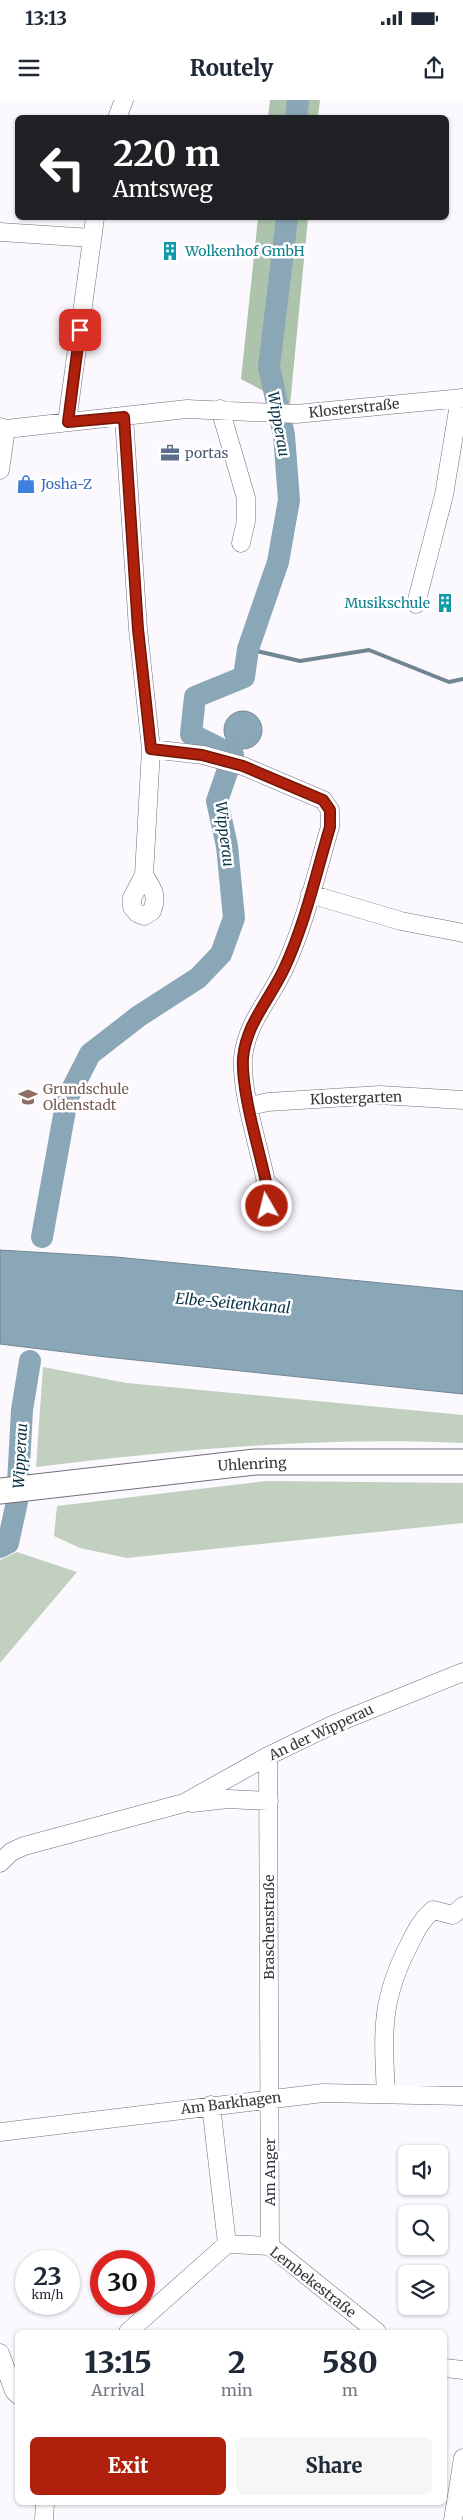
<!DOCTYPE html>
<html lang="en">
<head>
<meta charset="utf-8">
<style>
	body { margin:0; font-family:Merriweather,serif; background:#f6f6f7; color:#1f2937; height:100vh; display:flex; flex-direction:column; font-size:19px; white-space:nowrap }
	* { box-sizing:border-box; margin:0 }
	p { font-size:16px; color:#747a83 }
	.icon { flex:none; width:28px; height:28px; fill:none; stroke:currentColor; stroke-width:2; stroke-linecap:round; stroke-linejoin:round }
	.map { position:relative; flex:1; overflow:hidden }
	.details { position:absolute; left:15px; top:2230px; width:432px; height:175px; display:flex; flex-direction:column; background:#fff; border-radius:8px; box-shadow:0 1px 4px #0004 }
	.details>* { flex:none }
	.top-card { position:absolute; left:15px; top:15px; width:434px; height:105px; border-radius:8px; box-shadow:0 1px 4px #0004; background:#202124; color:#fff; overflow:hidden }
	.controls { position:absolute; left:398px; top:2045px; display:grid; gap:10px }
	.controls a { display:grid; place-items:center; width:50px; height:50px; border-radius:8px; background:#fff; box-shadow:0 1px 4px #0004; font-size:25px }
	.speed { position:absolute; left:15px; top:2150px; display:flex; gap:10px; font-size:25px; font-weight:700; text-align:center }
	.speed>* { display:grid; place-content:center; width:65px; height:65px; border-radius:50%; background:#fff; box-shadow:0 1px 4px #0004; line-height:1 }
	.speed small { font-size:12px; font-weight:400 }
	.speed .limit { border:8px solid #d22; background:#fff; color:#111 }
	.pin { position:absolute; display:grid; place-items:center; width:42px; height:42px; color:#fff; margin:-21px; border-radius:10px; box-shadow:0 2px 8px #0006 }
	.me { position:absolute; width:55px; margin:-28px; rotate:352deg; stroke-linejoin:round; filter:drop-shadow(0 0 4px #0008) }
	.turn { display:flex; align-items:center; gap:18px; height:105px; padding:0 15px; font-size:22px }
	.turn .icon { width:65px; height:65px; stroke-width:2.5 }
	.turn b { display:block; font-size:35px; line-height:42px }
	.eta { display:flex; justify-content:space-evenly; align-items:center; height:85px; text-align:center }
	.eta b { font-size:30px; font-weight:800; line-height:35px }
	.cta { display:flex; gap:10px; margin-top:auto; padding:10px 15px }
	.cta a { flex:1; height:58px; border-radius:8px; background:#af210c; color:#fff; font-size:20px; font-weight:800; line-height:58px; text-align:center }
	.cta a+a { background:#f6f6f7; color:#1f2937 }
	.status { display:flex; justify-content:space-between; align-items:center; height:35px; padding:0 25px; background:#fff; direction:ltr }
	.status svg { height:14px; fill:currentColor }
	header { display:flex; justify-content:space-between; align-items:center; height:65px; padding:0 15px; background:#fff; font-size:22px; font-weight:800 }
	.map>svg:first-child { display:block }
	.green { fill:#c1d0bf }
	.forest { fill:#adc3ab }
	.water { fill:#8aa7b7; stroke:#728592 }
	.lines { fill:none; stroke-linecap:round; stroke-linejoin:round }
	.stream { stroke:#728592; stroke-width:4 }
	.river { stroke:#8aa7b7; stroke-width:22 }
	.minor-casing { stroke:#756d7c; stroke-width:19 }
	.highway-casing { stroke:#756d7c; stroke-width:27 }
	.minor { stroke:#fff; stroke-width:18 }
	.highway { stroke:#fff; stroke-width:25 }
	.route-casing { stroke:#721508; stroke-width:12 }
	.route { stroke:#af210c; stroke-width:9 }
	.labels { text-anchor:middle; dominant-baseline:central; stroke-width:5; stroke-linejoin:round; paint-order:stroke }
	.culture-label { font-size:14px; fill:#0d838f; stroke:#fff; text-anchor:start }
	.street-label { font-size:14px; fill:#39353c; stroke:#fff }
	.service-label { font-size:14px; fill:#4e5e75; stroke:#fff; text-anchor:start }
	.shop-label { font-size:14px; fill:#366cbe; stroke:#fff; text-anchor:start }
	.education-label { font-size:14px; fill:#785e54; stroke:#fff; text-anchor:start }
	.water-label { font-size:15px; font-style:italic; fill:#0a3548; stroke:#fff }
</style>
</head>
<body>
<div class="status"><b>13:13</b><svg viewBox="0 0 49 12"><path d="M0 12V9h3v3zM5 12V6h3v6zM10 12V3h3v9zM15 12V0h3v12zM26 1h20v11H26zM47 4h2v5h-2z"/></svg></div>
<header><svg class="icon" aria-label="menu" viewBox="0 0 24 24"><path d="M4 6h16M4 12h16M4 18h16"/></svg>Routely<svg class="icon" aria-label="share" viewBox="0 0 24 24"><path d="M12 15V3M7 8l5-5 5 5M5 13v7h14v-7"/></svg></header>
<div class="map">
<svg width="463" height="2420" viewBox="0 0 463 2420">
	<rect width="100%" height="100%" fill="#fbf8fe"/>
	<!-- green -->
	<path class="green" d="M 43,1267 L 127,1283 L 463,1315 L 463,1343 C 320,1336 178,1350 36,1367 Z
		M 266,1381 L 463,1383 L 463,1423 L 127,1458 L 80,1448 L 54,1436 L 57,1406 Z
		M 17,1452 L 77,1472 L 0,1563 L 0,1460 Z"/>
	<!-- forest -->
	<path class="forest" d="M 270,0 L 320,0 L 318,17 L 268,17 Z
		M 258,118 L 308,118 L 290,305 L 241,279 Z"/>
	<!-- water -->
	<path class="water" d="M224 630a19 19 0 1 1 38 0a19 19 0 1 1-38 0Z
		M 0,1150 L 116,1157 L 463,1191 L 463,1294 L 106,1257 L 0,1244 Z"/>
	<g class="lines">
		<!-- stream -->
		<path class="stream" d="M 248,549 L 300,561 L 369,550 L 449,582 L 463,579"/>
		<!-- river -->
		<path class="river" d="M 296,18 L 298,0
			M 42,1137 L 67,999 L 90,954 L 139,916 L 198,878 L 221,854 L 234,818 L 227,746 L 217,701 L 233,655 L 191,634 L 195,597 L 244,577 L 248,549 L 278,462 L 289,400 L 284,335 L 269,267 L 287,118
			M 0,1447 L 8,1443 L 17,1402 L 22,1310 L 30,1261"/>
		<!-- minor casing -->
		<g class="minor-casing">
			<path id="minor" d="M 117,18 L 124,0
				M 0,132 L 92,138
				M 220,309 L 246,398 L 246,421 L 241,443
				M 124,317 L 138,529 L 151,649 L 144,775 L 132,798 L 132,807 L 137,813 L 144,816 L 152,811 C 158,796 153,789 144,775
				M 67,322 L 95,118
				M 0,327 L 6,329 L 187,309 L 296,314 L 463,298
				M 0,370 L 6,329
				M 416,504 L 444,395 L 460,298
				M 151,649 L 203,655 L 243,666 L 323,700 L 330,710 L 330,727 C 316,774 305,824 284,869 C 270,899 246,924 243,958 C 241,993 259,1047 266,1082 L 277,1092 L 276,1101 C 268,1108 262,1105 259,1096 L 266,1082
				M 310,794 L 401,821 L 463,833
				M 250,1006 L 268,1002 L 380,995 L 463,1000
				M 268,1656 L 270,2146
				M 192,1703 L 228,1699 L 269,1701
				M 0,1763 L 11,1752 L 24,1746 L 184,1703 L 268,1656 L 332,1625 L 463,1572
				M 386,1994 C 383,1933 380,1901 409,1845 C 416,1831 421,1820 433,1810 L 453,1815 L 463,1806
				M 211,2005 L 227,2144
				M 0,2032 L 323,1993 L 463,1996
				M 128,2232 L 227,2144 L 270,2146 L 377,2232
				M 0,2253 L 14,2291 L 18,2295
				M 445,2268 L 463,2270
				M 44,2420 L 45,2402
				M 453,2420 L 463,2358"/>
		</g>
		<!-- highway casing -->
		<g class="highway-casing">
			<path id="highway" d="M 0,1391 L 255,1362 L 463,1362"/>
		</g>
		<!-- minor -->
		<use href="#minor" class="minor"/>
		<!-- highway -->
		<use href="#highway" class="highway"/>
	</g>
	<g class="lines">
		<!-- route casing -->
		<g class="route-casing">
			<path id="route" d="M 80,230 L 68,322 L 124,317 L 138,529 L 151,649 L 202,655 L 243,666 L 323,700 L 330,710 L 330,727 C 316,774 305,824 284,869 C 270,899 246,924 243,958 C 241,991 259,1049 266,1082 L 259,1096 L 261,1102 L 267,1106"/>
		</g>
		<!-- route -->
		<use href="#route" class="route"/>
	</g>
	<!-- icons -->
	<defs>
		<g id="building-bare" transform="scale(1.5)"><path d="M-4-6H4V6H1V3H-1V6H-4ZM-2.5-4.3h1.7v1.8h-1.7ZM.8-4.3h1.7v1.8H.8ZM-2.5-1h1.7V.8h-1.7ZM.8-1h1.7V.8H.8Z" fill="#0f9aa8" stroke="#fff" stroke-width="2.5" paint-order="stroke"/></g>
		<g id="office-bare" transform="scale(1.5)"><path d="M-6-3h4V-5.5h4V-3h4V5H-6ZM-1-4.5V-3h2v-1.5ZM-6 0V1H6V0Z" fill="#5c6f8a" stroke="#fff" stroke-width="2.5" paint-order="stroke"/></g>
		<g id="shop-bare" transform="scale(1.5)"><path d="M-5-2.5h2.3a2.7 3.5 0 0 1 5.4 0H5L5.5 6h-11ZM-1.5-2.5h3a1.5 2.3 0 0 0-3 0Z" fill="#3f7fe0" stroke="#fff" stroke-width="2.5" paint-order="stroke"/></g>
		<g id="school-bare" transform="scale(1.5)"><path d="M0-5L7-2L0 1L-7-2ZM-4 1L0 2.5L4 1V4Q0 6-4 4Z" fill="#8d6e63" stroke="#fff" stroke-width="2.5" paint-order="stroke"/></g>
	</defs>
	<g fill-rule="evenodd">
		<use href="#building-bare" x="170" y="151"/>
		<use href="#office-bare" x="170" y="353"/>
		<use href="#shop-bare" x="26" y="384"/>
		<use href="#building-bare" x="445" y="503"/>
		<use href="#school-bare" x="28" y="997"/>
	</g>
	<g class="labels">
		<!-- culture labels -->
		<g class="culture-label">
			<text x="185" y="151">Wolkenhof GmbH</text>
			<text x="430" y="503" text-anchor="end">Musikschule</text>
		</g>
		<!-- street labels -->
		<g class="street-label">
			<text transform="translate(354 308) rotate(-6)">Klosterstraße</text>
			<text transform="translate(356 998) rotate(-2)">Klostergarten</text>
			<text transform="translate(252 1364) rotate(-3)">Uhlenring</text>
			<text transform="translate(321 1632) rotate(-25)">An der Wipperau</text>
			<text transform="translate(269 1827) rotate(-90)">Braschenstraße</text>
			<text transform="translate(231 2003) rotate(-7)">Am Barkhagen</text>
			<text transform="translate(270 2072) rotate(-90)">Am Anger</text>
			<text transform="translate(313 2182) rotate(38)">Lembekestraße</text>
		</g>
		<!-- service labels -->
		<g class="service-label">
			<text x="185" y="353">portas</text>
		</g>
		<!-- shop labels -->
		<g class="shop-label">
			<text x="41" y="384">Josha-Z</text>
		</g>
		<!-- education labels -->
		<g class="education-label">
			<text x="43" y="989">Grundschule<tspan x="43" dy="16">Oldenstadt</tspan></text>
		</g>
		<!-- water labels -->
		<g class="water-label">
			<text transform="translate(279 324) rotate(80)">Wipperau</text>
			<text transform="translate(225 734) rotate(83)">Wipperau</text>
			<text transform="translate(233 1203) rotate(5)">Elbe-Seitenkanal</text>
			<text transform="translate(20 1356) rotate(-87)">Wipperau</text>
		</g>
	</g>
</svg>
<div class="controls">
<a><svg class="icon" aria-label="sound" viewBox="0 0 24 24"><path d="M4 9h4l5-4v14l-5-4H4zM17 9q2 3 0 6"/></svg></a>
<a><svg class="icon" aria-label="search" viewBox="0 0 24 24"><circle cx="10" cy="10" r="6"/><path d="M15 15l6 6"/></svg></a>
<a><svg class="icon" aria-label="layers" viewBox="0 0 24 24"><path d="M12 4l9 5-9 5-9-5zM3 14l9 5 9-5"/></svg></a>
</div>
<div class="speed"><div>23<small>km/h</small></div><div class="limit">30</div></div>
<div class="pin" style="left:80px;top:230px;background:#d93025"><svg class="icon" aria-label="arrive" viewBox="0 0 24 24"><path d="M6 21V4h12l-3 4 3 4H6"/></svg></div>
<svg class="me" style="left:267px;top:1106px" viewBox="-20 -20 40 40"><circle r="17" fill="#af210c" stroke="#fff" stroke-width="3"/><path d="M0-11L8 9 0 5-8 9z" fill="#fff"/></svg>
<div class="top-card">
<div class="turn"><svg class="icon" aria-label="left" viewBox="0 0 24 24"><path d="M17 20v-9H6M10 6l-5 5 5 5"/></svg><div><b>220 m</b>Amtsweg</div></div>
</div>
<section class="details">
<div class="eta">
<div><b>13:15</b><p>Arrival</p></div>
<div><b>2</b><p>min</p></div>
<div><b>580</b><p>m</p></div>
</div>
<div class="cta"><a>Exit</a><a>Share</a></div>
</section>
</div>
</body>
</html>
